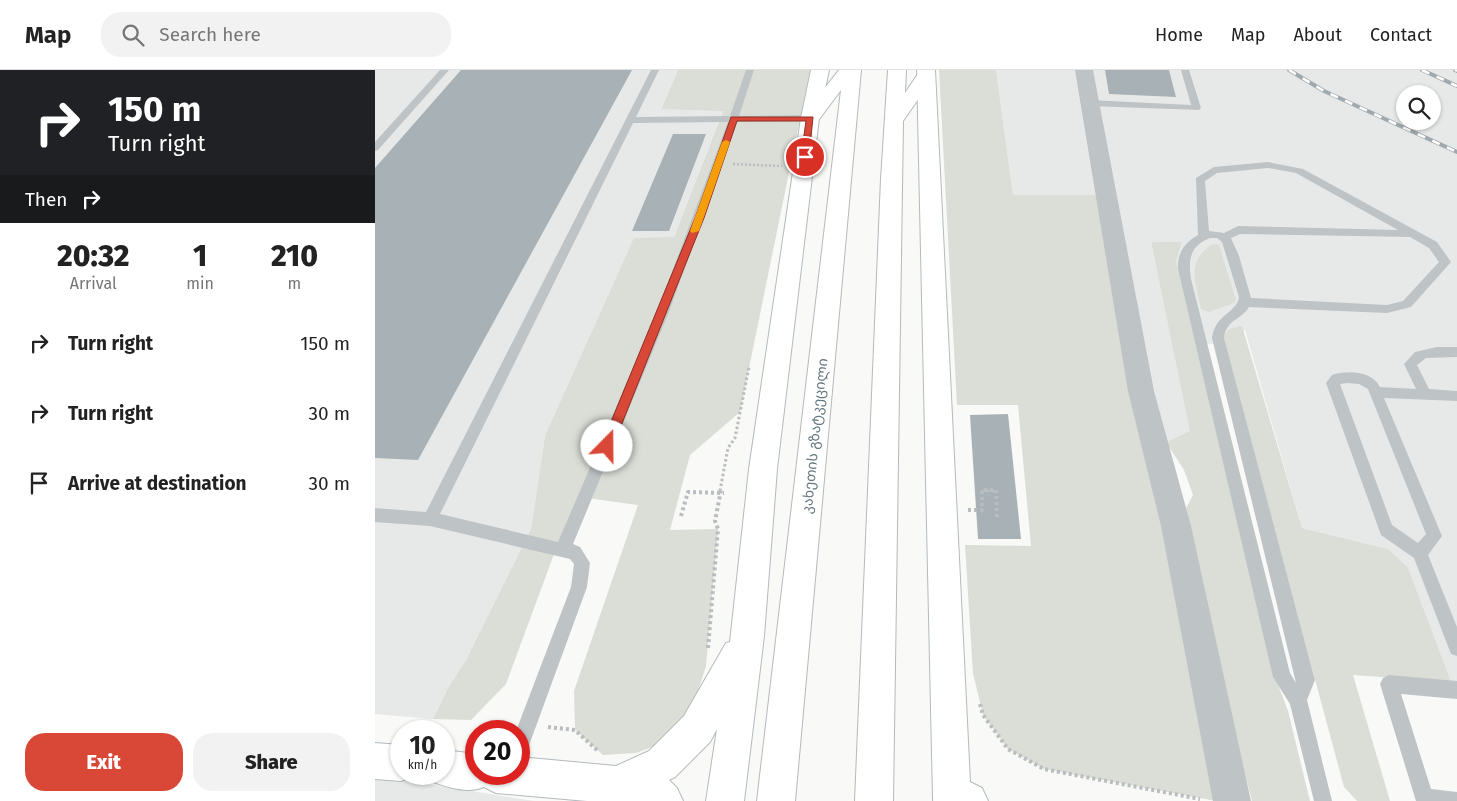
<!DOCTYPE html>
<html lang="en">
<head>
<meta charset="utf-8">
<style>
	body { margin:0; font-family:"Fira Sans","Noto Sans Georgian",sans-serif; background:#f2f2f2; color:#222; height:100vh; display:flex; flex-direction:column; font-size:19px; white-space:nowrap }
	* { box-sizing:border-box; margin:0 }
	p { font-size:16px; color:#767676 }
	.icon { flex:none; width:28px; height:28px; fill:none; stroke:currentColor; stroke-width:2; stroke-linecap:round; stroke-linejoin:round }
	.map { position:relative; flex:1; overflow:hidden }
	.panel { display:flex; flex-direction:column; background:#fff; width:375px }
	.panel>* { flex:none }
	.guide { background:#202124; color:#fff; overflow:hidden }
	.buttons { position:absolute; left:1021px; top:15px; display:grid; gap:10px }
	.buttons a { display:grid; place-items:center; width:45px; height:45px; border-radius:50%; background:#fff; box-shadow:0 1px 4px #0004; font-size:25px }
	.speed { position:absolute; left:15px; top:650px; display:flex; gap:10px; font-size:25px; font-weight:700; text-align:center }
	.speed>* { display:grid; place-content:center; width:65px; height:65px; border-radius:50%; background:#fff; box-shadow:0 1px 4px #0004; line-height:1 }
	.speed small { font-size:12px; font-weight:400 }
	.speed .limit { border:8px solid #d22; background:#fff; color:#111 }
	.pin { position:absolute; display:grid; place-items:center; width:42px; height:42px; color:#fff; margin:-21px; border:2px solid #fff; border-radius:50%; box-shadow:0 1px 5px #0007 }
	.me { position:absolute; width:55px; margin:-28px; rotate:22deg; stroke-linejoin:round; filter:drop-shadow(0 0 4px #0008) }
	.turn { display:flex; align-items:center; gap:18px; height:105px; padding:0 25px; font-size:22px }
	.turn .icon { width:65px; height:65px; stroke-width:2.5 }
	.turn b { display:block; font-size:35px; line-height:42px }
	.then { display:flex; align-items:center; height:48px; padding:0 25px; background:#0003; gap:10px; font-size:19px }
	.eta { display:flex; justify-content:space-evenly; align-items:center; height:85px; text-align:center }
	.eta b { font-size:30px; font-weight:800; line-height:35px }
	.action { display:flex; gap:10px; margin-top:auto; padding:10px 25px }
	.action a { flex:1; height:58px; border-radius:20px; background:#d94837; color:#fff; font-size:20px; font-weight:800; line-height:58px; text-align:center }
	.action a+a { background:#f2f2f2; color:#222 }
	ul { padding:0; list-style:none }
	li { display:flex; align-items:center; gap:15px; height:70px; padding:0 25px }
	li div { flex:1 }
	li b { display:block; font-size:19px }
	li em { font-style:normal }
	header { display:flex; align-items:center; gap:30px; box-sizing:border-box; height:70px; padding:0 25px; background:#fff; border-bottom:1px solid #e0e0e0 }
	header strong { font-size:24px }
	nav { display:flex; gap:28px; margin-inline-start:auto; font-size:18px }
	.search { width:350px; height:45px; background:#f2f2f2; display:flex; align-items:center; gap:12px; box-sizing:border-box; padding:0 18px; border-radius:20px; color:#767676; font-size:19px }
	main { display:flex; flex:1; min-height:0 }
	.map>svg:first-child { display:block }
	.built { fill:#e7e9e8; fill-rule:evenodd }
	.green { fill:#daded6 }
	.building { fill:#a8b2b6 }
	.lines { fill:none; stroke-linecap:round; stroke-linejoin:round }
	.secondary-casing { stroke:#b3babd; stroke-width:2 }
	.highway-casing { stroke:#b4b9bb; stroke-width:2 }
	.path-far2 { stroke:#b9bdbf; stroke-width:2.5; stroke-dasharray:2 2; stroke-linecap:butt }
	.path-far1 { stroke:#b9bdbf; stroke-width:3; stroke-dasharray:2.5 2.5; stroke-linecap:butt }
	.path { stroke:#b9bdbf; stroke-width:4; stroke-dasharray:3 3; stroke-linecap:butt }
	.lane { fill:#bec4c6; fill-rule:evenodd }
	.street { fill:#bec4c6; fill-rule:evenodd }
	.secondary { fill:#fff; fill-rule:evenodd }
	.highway { fill:#fff; fill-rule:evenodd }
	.rail-casing { stroke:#a0a9ad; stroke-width:4 }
	.rail { stroke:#fff; stroke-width:2.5; stroke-dasharray:8; stroke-linecap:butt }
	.route { fill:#d94837; stroke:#8d2f24 }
	.slow { fill:#f59e0b }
	.labels { text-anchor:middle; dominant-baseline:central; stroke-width:5; stroke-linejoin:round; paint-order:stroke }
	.street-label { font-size:14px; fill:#667880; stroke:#fff }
</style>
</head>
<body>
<header>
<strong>Map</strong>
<div class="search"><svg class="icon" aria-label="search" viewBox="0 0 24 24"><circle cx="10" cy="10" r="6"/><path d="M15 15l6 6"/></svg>Search here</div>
<nav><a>Home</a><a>Map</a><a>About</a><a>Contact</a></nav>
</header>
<main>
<section class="panel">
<div class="guide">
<div class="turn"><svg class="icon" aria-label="right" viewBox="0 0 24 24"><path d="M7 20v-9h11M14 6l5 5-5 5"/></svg><div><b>150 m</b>Turn right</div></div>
<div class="then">Then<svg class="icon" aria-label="right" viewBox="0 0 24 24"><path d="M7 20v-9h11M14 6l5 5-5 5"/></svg></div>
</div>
<div class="eta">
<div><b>20:32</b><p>Arrival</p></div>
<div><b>1</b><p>min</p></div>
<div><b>210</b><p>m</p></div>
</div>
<ul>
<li><svg class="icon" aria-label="right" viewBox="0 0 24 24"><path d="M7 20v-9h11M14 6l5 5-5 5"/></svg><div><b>Turn right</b></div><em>150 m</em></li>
<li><svg class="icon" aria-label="right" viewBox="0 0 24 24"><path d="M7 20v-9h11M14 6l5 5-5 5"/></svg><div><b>Turn right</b></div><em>30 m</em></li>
<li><svg class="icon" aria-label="arrive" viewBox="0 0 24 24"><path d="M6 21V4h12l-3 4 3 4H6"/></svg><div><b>Arrive at destination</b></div><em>30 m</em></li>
</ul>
<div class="action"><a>Exit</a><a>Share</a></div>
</section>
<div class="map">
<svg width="1082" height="731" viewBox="0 0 1082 731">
	<rect width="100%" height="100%" fill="#f9f9f7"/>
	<!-- built -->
	<path class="built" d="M 0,0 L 303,0 L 286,38 L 348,40 L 299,167 L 170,366 L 156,459 L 91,590 L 73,618 L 58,649 L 0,644 Z
		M 621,0 L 1082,0 L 1082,612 L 1076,612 L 1013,479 L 927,458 L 870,260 L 850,275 L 821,273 L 801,191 L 806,172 L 776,173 L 816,361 L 791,372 L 724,125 L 638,125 ZM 1030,24 L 1058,24 L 1058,51 L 1030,51 Z
		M 0,707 L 20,709 L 159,731 L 0,731 Z"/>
	<!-- green -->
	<path class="green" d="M 303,0 L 435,0 L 365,342 L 315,385 L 295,460 L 343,459 L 331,596 L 316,643 L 285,674 L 261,683 L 228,685 L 200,660 L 199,621 L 263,435 L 204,427 L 182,476 L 131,614 L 96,650 L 58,649 L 73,618 L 91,590 L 156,459 L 170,366 L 259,168 L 299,167 L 348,41 L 286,39 Z
		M 564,0 L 621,0 L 638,125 L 724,125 L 841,731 L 669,699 L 633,679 L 608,645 L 598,603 L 590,475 L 656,476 L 643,335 L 582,335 Z
		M 776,172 L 807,172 L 801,191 L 902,612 L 913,641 L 935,731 L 877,731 L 805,450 L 818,425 L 809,400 L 791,372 L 815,361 Z
		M 838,174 L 844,175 L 861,230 L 859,233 L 834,242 L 826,239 C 821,213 810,191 838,174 Z
		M 867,256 L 927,458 L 1013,479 L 1033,498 L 1076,612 L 978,605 L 1015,731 L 982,731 L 969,717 L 850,275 L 849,266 L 854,259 Z"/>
	<!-- building -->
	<path class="building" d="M 86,0 L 257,0 L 43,390 L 0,388 L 0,98 Z
		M 730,0 L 794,0 L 801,27 L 734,24 Z
		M 298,64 L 331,64 L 294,161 L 257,161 Z
		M 633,344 L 646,469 L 603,469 L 595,345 Z"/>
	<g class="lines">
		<!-- secondary casing -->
		<g class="secondary-casing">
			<path id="secondary" d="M 436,0 L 454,0 L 444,48 L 402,399 L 389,566 L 369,731 L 331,731 L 342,659 L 335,672 L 300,707 L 294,710 L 302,718 L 308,731 L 212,731 L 121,723 L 109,717 C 93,724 71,717 56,711 L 53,704 L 69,704 L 69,680 L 101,684 L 101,704 L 144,704 L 144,687 L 241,696 L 274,681 L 309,646 L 351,573 L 355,572 L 374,399 L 426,48 Z
				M 542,0 L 560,0 L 595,712 L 607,718 L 613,731 L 559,731 L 558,729 Z
				M 0,673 L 26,675 L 26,704 L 40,704 L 39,706 L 26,711 L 0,709 Z"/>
		</g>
		<!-- highway casing -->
		<g class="highway-casing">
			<path id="highway" d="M 464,0 L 486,0 L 420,731 L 382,731 L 466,20 L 442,52 L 428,52 L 426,48 Z
				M 513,0 L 531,0 L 530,23 L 545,1 L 552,0 L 560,5 L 528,51 L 518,731 L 480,731 L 506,109 Z
				M 577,710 L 590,716 L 596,731 L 558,731 L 564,716 Z"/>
		</g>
		<!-- path-far2 -->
		<path class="path-far2" d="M 358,94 L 407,96"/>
		<!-- path-far1 -->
		<path class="path-far1" d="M 345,421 L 353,378 L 360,368 L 374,297
			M 607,421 L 621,421"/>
		<!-- path -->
		<path class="path" d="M 593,440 L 607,440 L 607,420 L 621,420 L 622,447
			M 306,446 L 313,422 L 349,423
			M 333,578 L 343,459 L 340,451 L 346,420
			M 605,634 L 608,645 L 633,679 L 669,699 L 825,729
			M 173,657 L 200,660 L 223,681"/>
		<!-- lane -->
		<path class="lane" d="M 65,0 L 74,0 L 3,80 L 0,81 L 0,72 Z
			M 276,0 L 284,0 L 261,47 L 355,46 L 371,0 L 379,0 L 364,46 L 435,45 L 440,48 L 435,51 L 362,52 L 294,242 L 198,474 L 205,477 L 215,493 L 212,517 L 153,678 L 150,684 L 144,687 L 144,661 L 141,661 L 196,517 L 199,494 L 195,489 L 55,456 L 0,452 L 0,438 L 51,442 ZM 353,52 L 282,242 L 183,472 L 65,444 L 258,53 Z
			M 806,0 L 814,0 L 826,38 L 824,40 L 715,36 L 710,33 L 715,30 L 816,35 Z
			M 893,92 L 928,99 L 1062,172 L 1076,192 L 1036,237 L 1012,243 L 874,237 C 866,251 852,248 849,268 L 940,610 L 932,630 L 957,731 L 939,731 L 915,634 L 898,607 L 803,199 C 802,183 810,172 823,165 L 821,108 L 839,97 ZM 893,98 L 921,103 L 1023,160 L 863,156 L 849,163 L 834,161 L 830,111 L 842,103 ZM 865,164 L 1035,167 L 1054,178 L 1064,192 L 1028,231 L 1012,235 L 876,228 L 864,186 L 856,168 ZM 835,168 L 842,168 L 847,172 L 864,227 C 862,243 840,244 837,268 L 921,613 L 915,603 L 816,209 C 813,189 815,176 835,168 Z
			M 1062,277 L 1082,277 L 1082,287 L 1051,288 L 1042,295 L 1054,319 L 1082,321 L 1082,331 L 1009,328 L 1067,466 L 1053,485 L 1082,557 L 1082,586 L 1076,584 L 1039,488 L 1006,465 L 951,313 L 957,305 C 972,300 997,301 1005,317 L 1041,319 L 1029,294 L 1040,282 ZM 972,313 L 984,314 L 993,319 L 1051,464 L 1043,473 L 1017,455 L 965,314 Z
			M 1014,605 L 1082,611 L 1082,629 L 1026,624 L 1056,719 L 1082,722 L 1082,731 L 1041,731 L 1005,614 L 1008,608 Z"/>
		<!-- street -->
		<path class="street" d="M 700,0 L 718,0 L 779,321 L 816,456 L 876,731 L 838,731 L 786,456 L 753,321 Z"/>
		<!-- secondary -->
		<use href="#secondary" class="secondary"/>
		<!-- highway -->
		<use href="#highway" class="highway"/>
		<!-- rail casing -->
		<g class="rail-casing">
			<path id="rail" d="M 914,0 L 949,21 L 1082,82
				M 1047,0 L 1082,16
				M 1080,0 L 1082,1"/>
		</g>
		<!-- rail -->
		<use href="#rail" class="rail"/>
	</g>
	<!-- route -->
	<path class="route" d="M 356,47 L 438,47 L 434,87 L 430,90 L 426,87 L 431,51 L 362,51 L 329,148 L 238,376 L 232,381 L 228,380 L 226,376 L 320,148 Z"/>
	<!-- slow -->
	<path class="slow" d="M 351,70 L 355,72 L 324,161 L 317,163 L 315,161 L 347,72 Z"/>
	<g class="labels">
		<!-- street labels -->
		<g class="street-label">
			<text transform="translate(440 366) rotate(-84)">კახეთის გზატკეცილი</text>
		</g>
	</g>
</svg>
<div class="buttons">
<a><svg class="icon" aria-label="search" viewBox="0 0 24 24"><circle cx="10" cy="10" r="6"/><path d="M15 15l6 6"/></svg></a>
</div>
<div class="speed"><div>10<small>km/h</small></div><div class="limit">20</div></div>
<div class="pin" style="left:430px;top:87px;background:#d93025"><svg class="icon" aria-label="arrive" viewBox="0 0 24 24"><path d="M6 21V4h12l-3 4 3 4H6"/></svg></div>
<svg class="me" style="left:232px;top:376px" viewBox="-20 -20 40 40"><circle r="19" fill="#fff"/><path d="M0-13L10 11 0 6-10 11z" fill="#d94837"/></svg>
</div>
</main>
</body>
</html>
